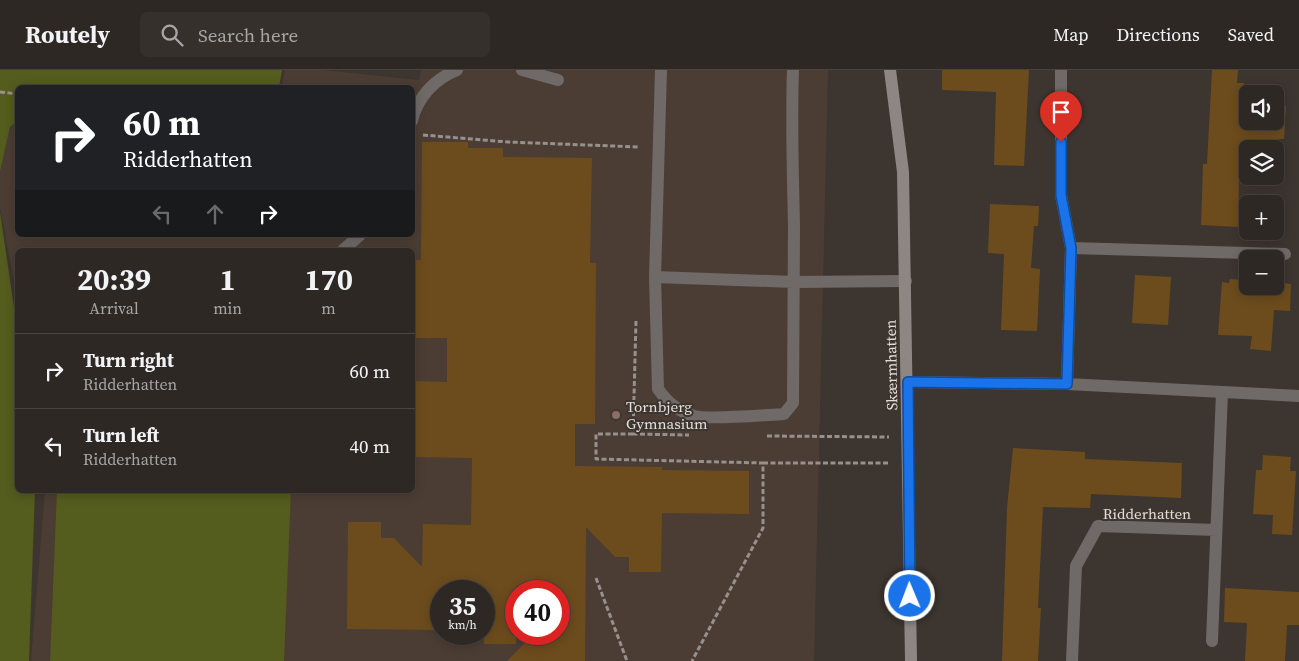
<!DOCTYPE html>
<html lang="en">
<head>
<meta charset="utf-8">
<style>
	body { margin:0; font-family:"Source Serif 4",serif; background:#36302c; color:#f1f3f6; height:100vh; display:flex; flex-direction:column; font-size:19px; white-space:nowrap }
	* { box-sizing:border-box; margin:0 }
	p { font-size:16px; color:#a7a6a6 }
	.icon { flex:none; width:28px; height:28px; fill:none; stroke:currentColor; stroke-width:2; stroke-linecap:round; stroke-linejoin:round }
	.map { position:relative; flex:1; overflow:hidden }
	.drawer { position:absolute; left:15px; top:178px; width:400px; height:245px; display:flex; flex-direction:column; background:#2e2824; border-radius:8px; box-shadow:0 2px 12px #0003,0 0 0 1px #494441 }
	.drawer>* { flex:none }
	.guide { position:absolute; left:15px; top:15px; width:400px; height:152px; border-radius:8px; box-shadow:0 2px 12px #0003,0 0 0 1px #494441; background:#202124; color:#fff; overflow:hidden }
	.buttons { position:absolute; left:1239px; top:15px; display:grid; gap:10px }
	.buttons a { display:grid; place-items:center; width:45px; height:45px; border-radius:8px; background:#2e2824; box-shadow:0 2px 12px #0003,0 0 0 1px #494441; font-size:25px }
	.speed { position:absolute; left:430px; top:510px; display:flex; gap:10px; font-size:25px; font-weight:700; text-align:center }
	.speed>* { display:grid; place-content:center; width:65px; height:65px; border-radius:50%; background:#2e2824; box-shadow:0 2px 12px #0003,0 0 0 1px #494441; line-height:1 }
	.speed small { font-size:12px; font-weight:400 }
	.speed .limit { border:8px solid #d22; background:#fff; color:#111 }
	.pin { position:absolute; display:grid; place-items:center; width:42px; height:42px; color:#fff; margin:-51px -21px; border-radius:50% 50% 50% 0; rotate:-45deg; box-shadow:0 0 5px #0007 }
	.pin .icon { rotate:45deg }
	.me { position:absolute; width:55px; margin:-28px; rotate:359deg; stroke-linejoin:round; filter:drop-shadow(0 0 4px #0008) }
	.turn { display:flex; align-items:center; gap:18px; height:105px; padding:0 25px; font-size:22px }
	.turn .icon { width:65px; height:65px; stroke-width:2.5 }
	.turn b { display:block; font-size:35px; line-height:42px }
	.lanes { display:flex; align-items:center; height:48px; padding:0 25px; background:#0003; justify-content:center; gap:25px; direction:ltr }
	.lanes .off { opacity:.35 }
	.eta { display:flex; justify-content:space-evenly; align-items:center; height:85px; text-align:center }
	.eta b { font-size:30px; font-weight:700; line-height:35px }
	ul { padding:0; list-style:none }
	li { display:flex; align-items:center; gap:15px; height:75px; padding:0 25px; border-top:1px solid #494441 }
	li div { flex:1 }
	li b { display:block; font-size:19px }
	li em { font-style:normal }
	header { display:flex; align-items:center; gap:30px; box-sizing:border-box; height:70px; padding:0 25px; background:#2e2824; border-bottom:1px solid #494441 }
	header strong { font-size:24px }
	nav { display:flex; gap:28px; margin-inline-start:auto; font-size:18px }
	.search { width:350px; height:45px; background:#36302c; display:flex; align-items:center; gap:12px; box-sizing:border-box; padding:0 18px; border-radius:8px; color:#a7a6a6; font-size:19px }
	.map>svg:first-child { display:block }
	.built { fill:#4b3d34; fill-rule:evenodd }
	.green { fill:#545c1e }
	.building { fill:#6c4c1d }
	.lines { fill:none; stroke-linecap:round; stroke-linejoin:round }
	.path { stroke:#97908c; stroke-width:3; stroke-dasharray:5 2.5; stroke-linecap:butt }
	.lane { stroke:#6f6a68; stroke-width:12 }
	.street { stroke:#6f6a68; stroke-width:12 }
	.secondary { stroke:#8d8683; stroke-width:12 }
	.route-casing { stroke:#114b97; stroke-width:12 }
	.route { stroke:#1a73e8; stroke-width:9 }
	.education-dot { fill:#8d6e63; stroke:#3d3530; stroke-width:2 }
	.labels { text-anchor:middle; dominant-baseline:central; stroke-width:4; stroke-linejoin:round; paint-order:stroke }
	.street-label { font-size:15px; fill:#e3deda; stroke:#3d3530 }
	.poi-label { font-size:15px; fill:#e3deda; stroke:#3d3530; text-anchor:start }
</style>
</head>
<body>
<header>
<strong>Routely</strong>
<div class="search"><svg class="icon" aria-label="search" viewBox="0 0 24 24"><circle cx="10" cy="10" r="6"/><path d="M15 15l6 6"/></svg>Search here</div>
<nav><a>Map</a><a>Directions</a><a>Saved</a></nav>
</header>
<div class="map">
<svg width="1299" height="591" viewBox="0 0 1299 591">
	<rect width="100%" height="100%" fill="#3d3530"/>
	<!-- built -->
	<path class="built" d="M 285,0 L 323,0 L 419,10 L 421,0 L 828,0 L 814,591 L 31,591 L 45,420 L 412,420 L 412,180 L 18,180 L 17,227 L 0,137 L 0,102 L 10,57 L 17,51 L 18,165 L 412,165 L 412,18 L 282,17 ZM 441,521 L 484,521 L 484,564 L 441,564 ZM 516,521 L 559,521 L 559,564 L 516,564 Z"/>
	<!-- green -->
	<path class="green" d="M 0,0 L 282,0 L 279,17 L 18,18 L 17,51 L 10,57 L 0,102 Z
		M 0,142 L 17,258 L 18,420 L 35,420 L 29,591 L 0,591 Z
		M 57,420 L 291,420 L 284,591 L 50,591 Z"/>
	<!-- building -->
	<path class="building" d="M 942,0 L 1029,0 L 1024,96 L 994,95 L 996,22 L 942,20 Z
		M 1212,0 L 1238,0 L 1237,13 L 1244,13 L 1243,34 L 1248,34 L 1248,51 L 1275,51 L 1275,36 L 1286,36 L 1284,69 L 1279,69 L 1279,80 L 1248,79 L 1248,106 L 1255,106 L 1255,111 L 1239,110 L 1238,157 L 1201,155 L 1203,94 L 1207,94 Z
		M 422,72 L 468,72 L 468,78 L 503,78 L 503,87 L 592,88 L 590,193 L 596,193 L 595,354 L 575,354 L 575,396 L 662,397 L 662,400 L 749,401 L 749,444 L 662,443 L 661,502 L 629,502 L 629,487 L 615,487 L 586,457 L 585,591 L 507,591 L 534,564 L 559,564 L 559,521 L 516,521 L 516,574 L 484,574 L 484,521 L 441,521 L 441,560 L 347,559 L 348,452 L 381,452 L 381,468 L 394,468 L 422,497 L 423,454 L 471,455 L 472,388 L 412,387 L 412,311 L 447,312 L 447,268 L 412,268 L 412,190 L 421,190 Z
		M 990,134 L 1039,136 L 1038,156 L 1034,156 L 1031,198 L 1040,199 L 1037,261 L 1001,260 L 1004,184 L 988,183 Z
		M 1135,205 L 1171,207 L 1168,255 L 1132,253 Z
		M 1230,209 L 1248,210 L 1248,216 L 1275,216 L 1275,212 L 1291,214 L 1290,241 L 1274,240 L 1271,281 L 1250,279 L 1252,266 L 1218,265 L 1222,212 L 1229,213 Z
		M 1013,378 L 1085,382 L 1085,389 L 1182,393 L 1181,428 L 1091,424 L 1090,438 L 1043,437 L 1038,538 L 1041,538 L 1038,591 L 1002,591 L 1007,438 Z
		M 1263,385 L 1291,387 L 1290,401 L 1296,401 L 1292,465 L 1272,464 L 1273,445 L 1253,444 L 1256,400 L 1262,400 Z
		M 1225,518 L 1299,522 L 1299,555 L 1287,555 L 1285,591 L 1245,591 L 1247,553 L 1224,552 Z"/>
	<g class="lines">
		<!-- path -->
		<path class="path" d="M 0,22 L 18,24
			M 423,65 L 508,72 L 639,77
			M 636,251 L 633,364 L 689,365
			M 633,364 L 596,364 L 596,389 L 763,393 L 763,458 L 692,591
			M 767,366 L 889,367
			M 763,393 L 890,393
			M 596,508 L 627,591"/>
		<!-- lane -->
		<path class="lane" d="M 522,0 L 558,10
			M 793,0 C 791,52 793,104 794,157 C 794,215 793,274 793,333 L 784,344 C 764,345 710,350 694,346 C 678,341 668,333 658,319 L 655,207 L 794,212 L 906,211
			M 412,51 C 417,27 435,9 457,0
			M 343,180 L 360,165
			M 655,207 L 661,0"/>
		<!-- street -->
		<path class="street" d="M 1061,0 L 1061,125 L 1071,178 L 1067,314
			M 1071,178 L 1285,184
			M 908,312 L 1067,314 L 1299,326
			M 1212,571 L 1222,322
			M 1072,591 L 1076,496 L 1098,456 L 1216,460"/>
		<!-- secondary -->
		<path class="secondary" d="M 890,0 L 903,102 L 911,591"/>
	</g>
	<g class="lines">
		<!-- route casing -->
		<g class="route-casing">
			<path id="route" d="M 910,526 L 908,312 L 1067,314 L 1071,178 L 1061,125 L 1061,72"/>
		</g>
		<!-- route -->
		<use href="#route" class="route"/>
	</g>
	<!-- markers -->
	<circle class="education-dot" cx="616" cy="345" r="5"/>
	<g class="labels">
		<!-- street labels -->
		<g class="street-label">
			<text transform="translate(891 295) rotate(-91)">Skærmhatten</text>
			<text x="1147" y="443">Ridderhatten</text>
		</g>
		<!-- poi labels -->
		<g class="poi-label">
			<text x="626" y="336">Tornbjerg<tspan x="626" dy="17">Gymnasium</tspan></text>
		</g>
	</g>
</svg>
<div class="buttons">
<a><svg class="icon" aria-label="sound" viewBox="0 0 24 24"><path d="M4 9h4l5-4v14l-5-4H4zM17 9q2 3 0 6"/></svg></a>
<a><svg class="icon" aria-label="layers" viewBox="0 0 24 24"><path d="M12 4l9 5-9 5-9-5zM3 14l9 5 9-5"/></svg></a>
<a>+</a>
<a>−</a>
</div>
<div class="speed"><div>35<small>km/h</small></div><div class="limit">40</div></div>
<div class="pin" style="left:1061px;top:72px;background:#d93025"><svg class="icon" aria-label="arrive" viewBox="0 0 24 24"><path d="M6 21V4h12l-3 4 3 4H6"/></svg></div>
<svg class="me" style="left:910px;top:526px" viewBox="-20 -20 40 40"><circle r="17" fill="#1a73e8" stroke="#fff" stroke-width="3"/><path d="M0-11L8 9 0 5-8 9z" fill="#fff"/></svg>
<div class="guide">
<div class="turn"><svg class="icon" aria-label="right" viewBox="0 0 24 24"><path d="M7 20v-9h11M14 6l5 5-5 5"/></svg><div><b>60 m</b>Ridderhatten</div></div>
<div class="lanes"><svg class="icon off" aria-label="left" viewBox="0 0 24 24"><path d="M17 20v-9H6M10 6l-5 5 5 5"/></svg><svg class="icon off" aria-label="ahead" viewBox="0 0 24 24"><path d="M12 20V5M6 11l6-6 6 6"/></svg><svg class="icon" aria-label="right" viewBox="0 0 24 24"><path d="M7 20v-9h11M14 6l5 5-5 5"/></svg></div>
</div>
<section class="drawer">
<div class="eta">
<div><b>20:39</b><p>Arrival</p></div>
<div><b>1</b><p>min</p></div>
<div><b>170</b><p>m</p></div>
</div>
<ul>
<li><svg class="icon" aria-label="right" viewBox="0 0 24 24"><path d="M7 20v-9h11M14 6l5 5-5 5"/></svg><div><b>Turn right</b><p>Ridderhatten</p></div><em>60 m</em></li>
<li><svg class="icon" aria-label="left" viewBox="0 0 24 24"><path d="M17 20v-9H6M10 6l-5 5 5 5"/></svg><div><b>Turn left</b><p>Ridderhatten</p></div><em>40 m</em></li>
</ul>
</section>
</div>
</body>
</html>
